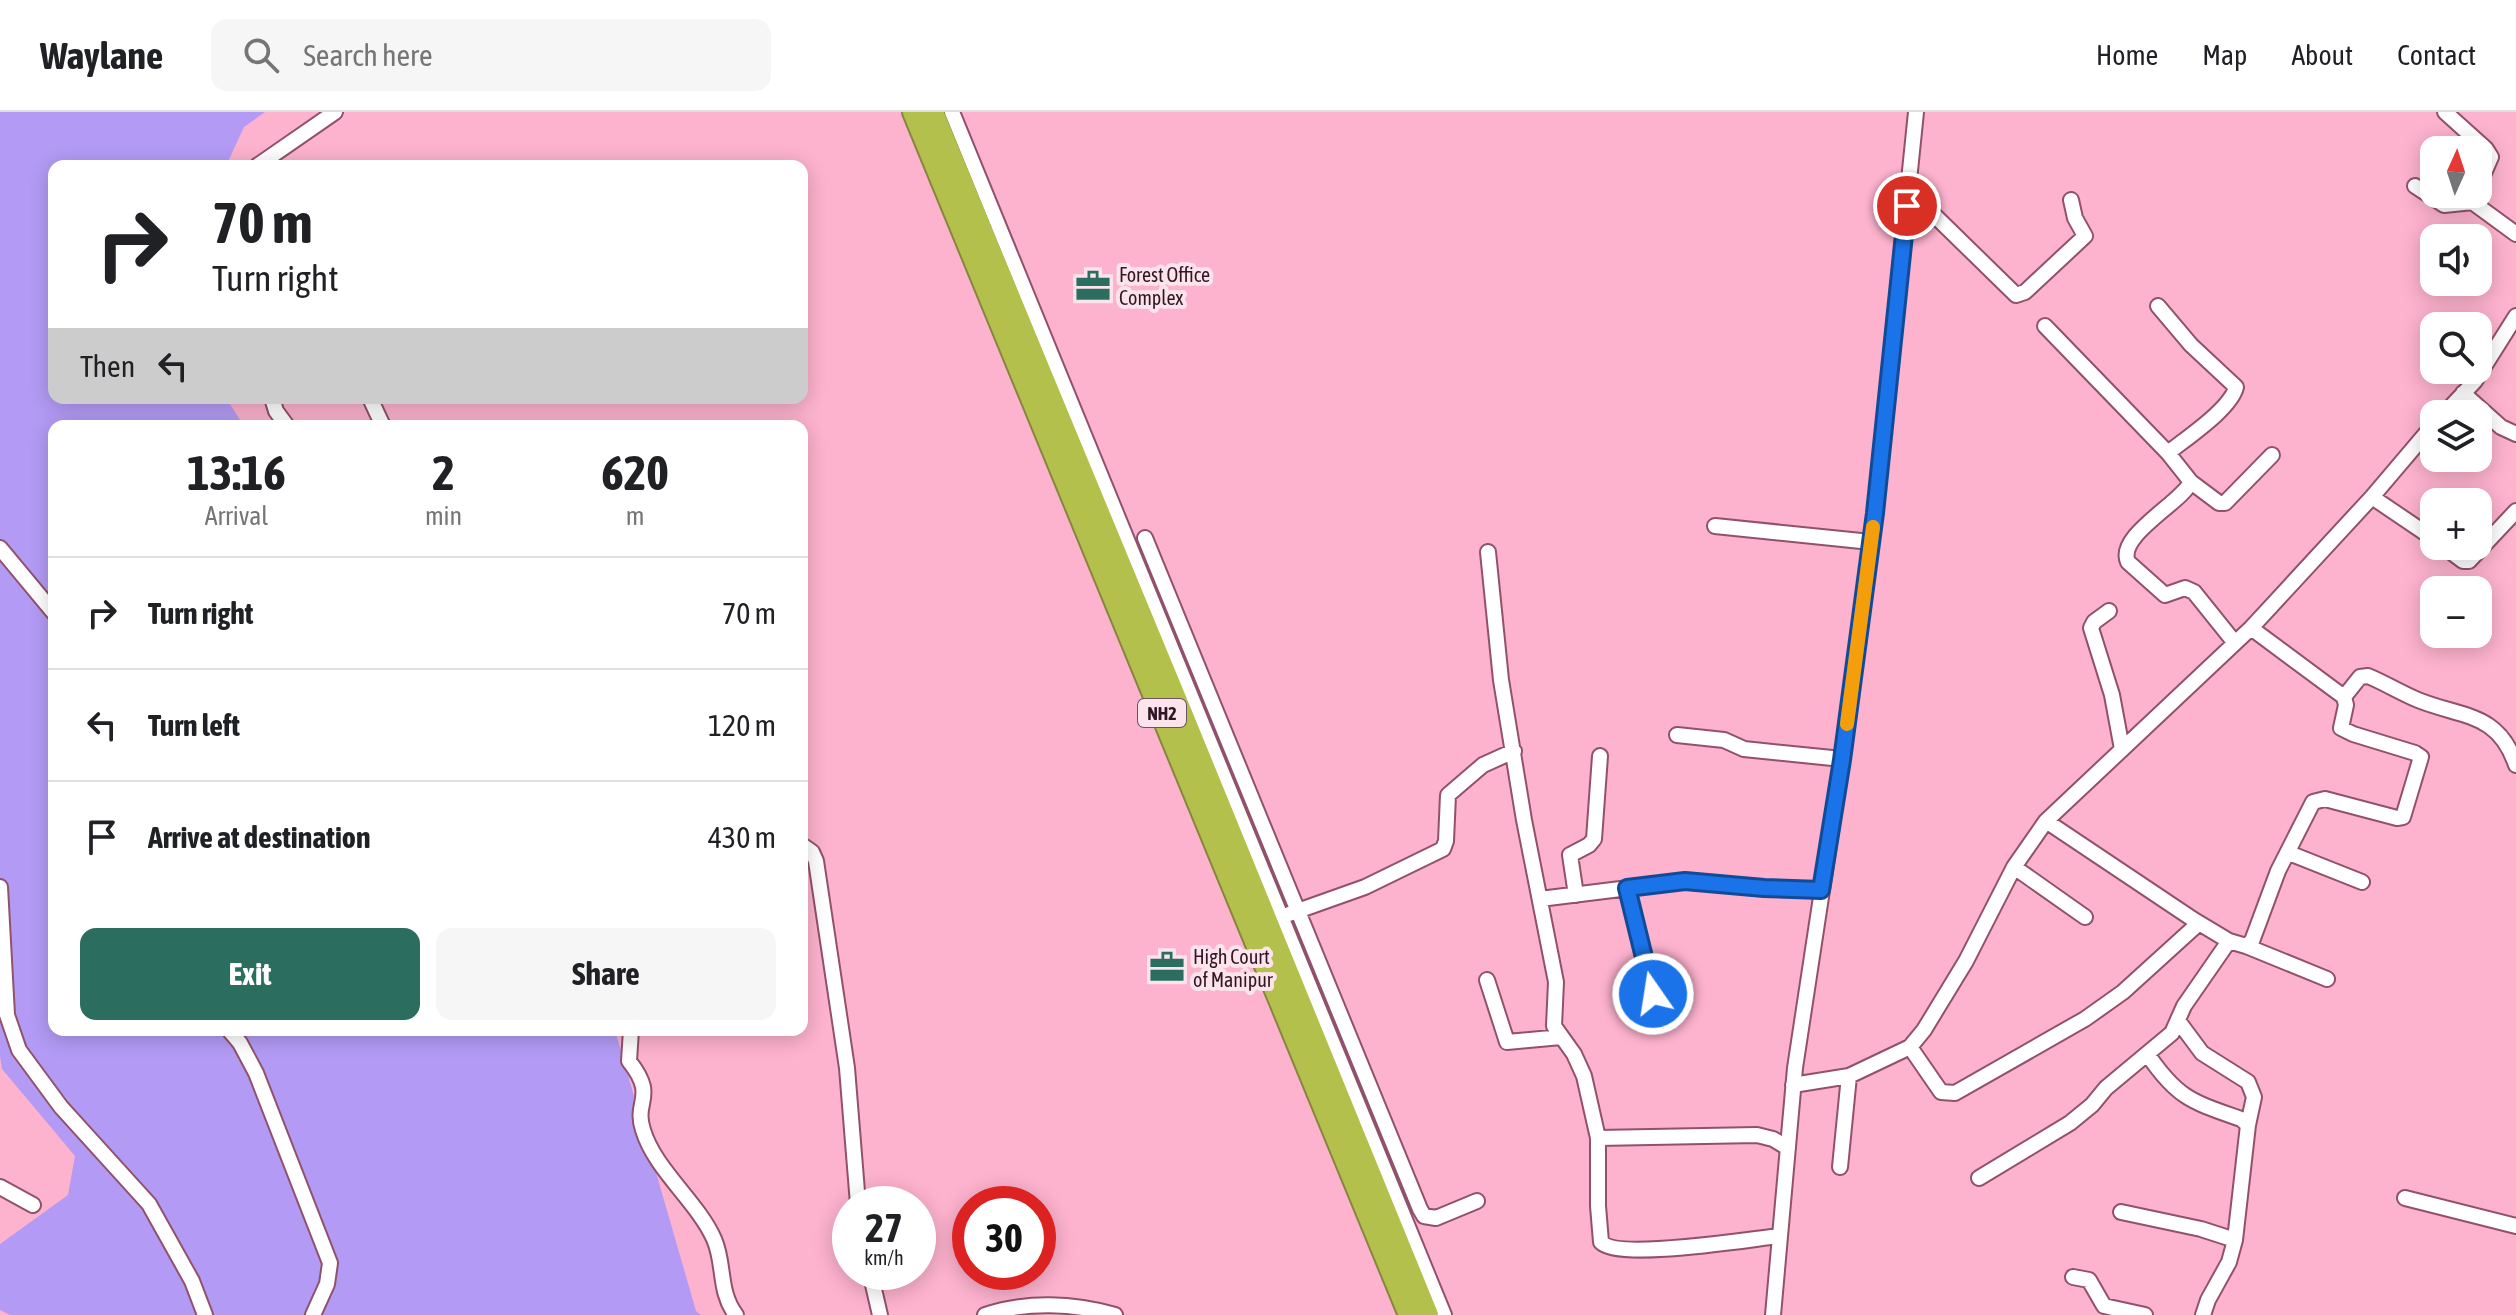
<!DOCTYPE html>
<html lang="en">
<head>
<meta charset="utf-8">
<style>
	body { margin:0; font-family:"Asap Condensed",sans-serif; background:#f6f6f6; color:#202124; height:100vh; display:flex; flex-direction:column; font-size:30px; white-space:nowrap }
	* { box-sizing:border-box; margin:0 }
	p { font-size:26px; color:#757577 }
	.icon { flex:none; width:44px; height:44px; fill:none; stroke:currentColor; stroke-width:2; stroke-linecap:round; stroke-linejoin:round }
	.map { position:relative; flex:1; overflow:hidden }
	.panel { position:absolute; left:48px; top:308px; width:760px; height:616px; display:flex; flex-direction:column; background:#fff; border-radius:16px; box-shadow:0 4px 20px #0003 }
	.panel>* { flex:none }
	.banner { position:absolute; left:48px; top:48px; width:760px; height:244px; border-radius:16px; box-shadow:0 4px 20px #0003; background:#fff; color:#202124; overflow:hidden }
	.needle { width:52px; rotate:3deg }
	.tools { position:absolute; left:2420px; top:24px; display:grid; gap:16px }
	.tools a { display:grid; place-items:center; width:72px; height:72px; border-radius:16px; background:#fff; box-shadow:0 4px 20px #0003; font-size:40px }
	.speed { position:absolute; left:832px; top:1074px; display:flex; gap:16px; font-size:40px; font-weight:700; text-align:center }
	.speed>* { display:grid; place-content:center; width:104px; height:104px; border-radius:50%; background:#fff; box-shadow:0 4px 20px #0003; line-height:1 }
	.speed small { font-size:20px; font-weight:400 }
	.speed .limit { border:12px solid #d22; background:#fff; color:#111 }
	.pin { position:absolute; display:grid; place-items:center; width:68px; height:68px; color:#fff; margin:-34px; border:4px solid #fff; border-radius:50%; box-shadow:0 2px 8px #0007 }
	.me { position:absolute; width:88px; margin:-44px; rotate:347deg; stroke-linejoin:round; filter:drop-shadow(0 0 6px #0008) }
	.turn { display:flex; align-items:center; gap:28px; height:168px; padding:0 32px; font-size:36px }
	.turn .icon { width:104px; height:104px; stroke-width:2.5 }
	.turn b { display:block; font-size:56px; line-height:68px }
	.then { display:flex; align-items:center; height:76px; padding:0 32px; background:#0003; gap:16px; font-size:30px }
	.eta { display:flex; justify-content:space-evenly; align-items:center; height:136px; text-align:center }
	.eta b { font-size:48px; font-weight:700; line-height:56px }
	.primary-button { display:flex; gap:16px; margin-top:auto; padding:16px 32px }
	.primary-button a { flex:1; height:92px; border-radius:16px; background:#2b6d5e; color:#fff; font-size:32px; font-weight:700; line-height:92px; text-align:center }
	.primary-button a+a { background:#f6f6f6; color:#202124 }
	ul { padding:0; list-style:none }
	li { display:flex; align-items:center; gap:24px; height:112px; padding:0 32px; border-top:2px solid #e0e0e0 }
	li div { flex:1 }
	li b { display:block; font-size:30px }
	li em { font-style:normal }
	header { display:flex; align-items:center; gap:48px; box-sizing:border-box; height:112px; padding:0 40px; background:#fff; border-bottom:2px solid #e0e0e0 }
	header strong { font-size:38px }
	nav { display:flex; gap:44px; margin-inline-start:auto; font-size:28px }
	.search { width:560px; height:72px; background:#f6f6f6; display:flex; align-items:center; gap:20px; box-sizing:border-box; padding:0 28px; border-radius:16px; color:#757577; font-size:30px }
	.map>svg:first-child { display:block }
	.green { fill:#b39bf5 }
	.lines { fill:none; stroke-linecap:round; stroke-linejoin:round }
	.minor-casing { stroke:#92516b; stroke-width:18 }
	.highway-casing { stroke:#86863d; stroke-width:24 }
	.minor { stroke:#fff; stroke-width:14 }
	.highway { stroke:#b3c14c; stroke-width:20 }
	.route-casing { stroke:#114b97; stroke-width:20 }
	.route { stroke:#1a73e8; stroke-width:14 }
	.slow { stroke:#f59e0b; stroke-width:14 }
	.labels { text-anchor:middle; dominant-baseline:central; stroke-width:8; stroke-linejoin:round; paint-order:stroke }
	.shield { fill:#fce4ec; stroke:#6f545f; stroke-width:2 }
	.shield-label { font-size:18px; font-weight:bold; fill:#321722 }
	.poi-label { font-size:20px; fill:#321722; stroke:#fce4ec; text-anchor:start }
</style>
</head>
<body>
<header>
<strong>Waylane</strong>
<div class="search"><svg class="icon" aria-label="search" viewBox="0 0 24 24"><circle cx="10" cy="10" r="6"/><path d="M15 15l6 6"/></svg>Search here</div>
<nav><a>Home</a><a>Map</a><a>About</a><a>Contact</a></nav>
</header>
<div class="map">
<svg width="2516" height="1203" viewBox="0 0 2516 1203">
	<rect width="100%" height="100%" fill="#fdb2cd"/>
	<!-- green -->
	<path class="green" d="M 0,0 L 265,0 L 244,15 L 226,54 L 54,54 L 54,286 L 226,286 L 244,314 L 54,314 L 54,918 L 615,918 L 696,1199 L 701,1203 L 10,1203 L 0,1198 L 0,1132 L 68,1083 L 75,1044 L 2,957 L 0,944 Z"/>
	<g class="lines">
		<!-- minor casing -->
		<g class="minor-casing">
			<path id="minor" d="M 952,0 L 1444,1203
				M 2445,0 L 2486,37 L 2491,45 L 2478,75
				M 257,54 L 335,0
				M 2415,74 L 2444,93 L 2473,90
				M 1908,84 L 1931,100 L 2016,183 L 2025,180 L 2085,124 L 2075,106 L 2071,88
				M 2473,84 L 2475,92 L 2516,122
				M 2158,194 L 2191,233 L 2236,275 C 2231,297 2185,327 2168,341
				M 2045,214 L 2168,341 L 2191,370 C 2181,391 2116,424 2128,450 L 2165,483 L 2185,476 L 2194,480 L 2235,531
				M 2463,281 L 2501,315 L 2516,322
				M 272,286 L 276,299 L 287,314
				M 370,286 L 383,314
				M 2444,302 L 2475,269 L 2516,204
				M 2191,370 L 2219,391 L 2225,391 L 2272,343
				M 2372,385 L 2434,427
				M 1715,414 L 1871,430
				M 1145,426 L 1420,1097 L 1424,1104 L 1436,1106 L 1477,1089
				M 2443,434 L 2463,449 L 2469,449 L 2516,399
				M 0,436 L 54,501
				M 1488,440 L 1501,568 L 1524,708 L 1556,870 L 1554,914 L 1574,942 L 1584,964 L 1598,1026 L 1598,1094 L 1601,1130 C 1618,1149 1750,1127 1780,1124
				M 2109,499 L 2094,510 L 2091,516 L 2112,583 L 2122,637
				M 2344,585 L 2360,565 L 2368,564 C 2385,571 2401,581 2418,588 C 2463,606 2498,600 2516,653
				M 1677,623 L 1724,628 L 1744,637 L 1842,647
				M 2046,709 L 2194,808 L 2229,829 L 2246,834 L 2252,829 L 2278,759 L 2313,690 L 2325,687 L 2397,706 L 2403,705 L 2421,645 L 2415,641 L 2353,622 L 2341,616 L 2346,593 L 2344,585 L 2251,516
				M 802,733 L 812,740 L 816,749 L 847,956 L 858,1092
				M 2289,741 L 2362,770
				M 2014,755 L 2085,805
				M 0,775 L 7,903 L 19,938 L 61,995 L 149,1092 L 192,1169 L 205,1203
				M 1627,776 L 1653,882
				M 1576,783 L 1570,743 L 1589,733 L 1594,727 L 1600,644
				M 1540,787 L 1685,769 L 1764,776 L 1821,778
				M 1289,802 L 1365,775 L 1443,737 L 1446,729 L 1448,683 L 1483,653 L 1514,639
				M 2246,834 L 2327,867
				M 1487,868 L 1507,930 L 1561,925
				M 2179,910 L 2202,941 L 2248,970 L 2254,985 L 2248,1013
				M 229,918 L 240,931 L 256,961 L 330,1151 L 327,1172 L 313,1203
				M 631,918 L 629,949 C 658,986 633,988 643,1018 C 655,1058 697,1089 714,1127 C 725,1151 718,1180 736,1203
				M 1910,935 L 1941,980 L 1955,981 L 2085,907 L 2123,880 L 2199,811
				M 2148,943 C 2178,987 2193,990 2241,1007 L 2248,1013 L 2235,1128 L 2229,1150 L 2208,1188 L 2203,1203
				M 1793,973 L 1849,964 L 1910,935 L 1924,918 L 1966,849 L 2014,755 L 2046,709 L 2251,516 L 2372,385 L 2434,312
				M 1598,1026 L 1757,1023 L 1773,1027 L 1788,1036
				M 1840,1055 L 1849,964
				M 1979,1066 L 2070,1011 L 2092,993 L 2106,976 L 2172,921 L 2184,894 L 2229,829
				M 0,1075 L 33,1093
				M 2405,1086 L 2516,1114
				M 2121,1100 L 2201,1117 L 2235,1128
				M 870,1160 L 880,1203
				M 2073,1165 L 2089,1168 L 2104,1194 L 2145,1203
				M 985,1203 C 1026,1189 1074,1191 1115,1203
				M 1773,1203 L 1795,956 L 1842,647 L 1875,401 L 1916,0"/>
		</g>
		<!-- highway casing -->
		<g class="highway-casing">
			<path id="highway" d="M 913,0 L 1409,1203
				M 933,0 L 1182,601 L 1428,1203"/>
		</g>
		<!-- minor -->
		<use href="#minor" class="minor"/>
		<!-- highway -->
		<use href="#highway" class="highway"/>
	</g>
	<g class="lines">
		<!-- route casing -->
		<g class="route-casing">
			<path id="route" d="M 1653,882 L 1627,776 L 1685,769 L 1764,776 L 1821,778 L 1842,648 L 1875,401 L 1907,94"/>
		</g>
		<!-- route -->
		<use href="#route" class="route"/>
		<!-- slow -->
		<path class="slow" d="M 1847,612 L 1873,415"/>
	</g>
	<!-- icons -->
	<defs>
		<g id="office-bare" transform="scale(2.76)"><path d="M-6-3h4V-5.5h4V-3h4V5H-6ZM-1-4.5V-3h2v-1.5ZM-6 0V1H6V0Z" fill="#2b6d5e" stroke="#fce4ec" stroke-width="2.5" paint-order="stroke"/></g>
	</defs>
	<g fill-rule="evenodd">
		<use href="#office-bare" x="1093" y="174"/>
		<use href="#office-bare" x="1167" y="855"/>
	</g>
	<g class="labels">
		<!-- shield labels -->
		<rect class="shield" x="1138" y="587" width="48" height="28" rx="6"/>
		<g class="shield-label">
			<text x="1162" y="601">NH2</text>
		</g>
		<!-- poi labels -->
		<g class="poi-label">
			<text x="1119" y="162">Forest Office<tspan x="1119" dy="23">Complex</tspan></text>
			<text x="1193" y="844">High Court<tspan x="1193" dy="23">of Manipur</tspan></text>
		</g>
	</g>
</svg>
<div class="tools">
<a><svg class="needle" viewBox="-14 -14 28 28"><path d="M0-13l5 13h-10z" fill="#e53935"/><path d="M0 13l5-13h-10z" fill="#757577"/></svg></a>
<a><svg class="icon" aria-label="sound" viewBox="0 0 24 24"><path d="M4 9h4l5-4v14l-5-4H4zM17 9q2 3 0 6"/></svg></a>
<a><svg class="icon" aria-label="search" viewBox="0 0 24 24"><circle cx="10" cy="10" r="6"/><path d="M15 15l6 6"/></svg></a>
<a><svg class="icon" aria-label="layers" viewBox="0 0 24 24"><path d="M12 4l9 5-9 5-9-5zM3 14l9 5 9-5"/></svg></a>
<a>+</a>
<a>−</a>
</div>
<div class="speed"><div>27<small>km/h</small></div><div class="limit">30</div></div>
<div class="pin" style="left:1907px;top:94px;background:#d93025"><svg class="icon" aria-label="arrive" viewBox="0 0 24 24"><path d="M6 21V4h12l-3 4 3 4H6"/></svg></div>
<svg class="me" style="left:1653px;top:882px" viewBox="-20 -20 40 40"><circle r="17" fill="#1a73e8" stroke="#fff" stroke-width="3"/><path d="M0-11L8 9 0 5-8 9z" fill="#fff"/></svg>
<div class="banner">
<div class="turn"><svg class="icon" aria-label="right" viewBox="0 0 24 24"><path d="M7 20v-9h11M14 6l5 5-5 5"/></svg><div><b>70 m</b>Turn right</div></div>
<div class="then">Then<svg class="icon" aria-label="left" viewBox="0 0 24 24"><path d="M17 20v-9H6M10 6l-5 5 5 5"/></svg></div>
</div>
<section class="panel">
<div class="eta">
<div><b>13:16</b><p>Arrival</p></div>
<div><b>2</b><p>min</p></div>
<div><b>620</b><p>m</p></div>
</div>
<ul>
<li><svg class="icon" aria-label="right" viewBox="0 0 24 24"><path d="M7 20v-9h11M14 6l5 5-5 5"/></svg><div><b>Turn right</b></div><em>70 m</em></li>
<li><svg class="icon" aria-label="left" viewBox="0 0 24 24"><path d="M17 20v-9H6M10 6l-5 5 5 5"/></svg><div><b>Turn left</b></div><em>120 m</em></li>
<li><svg class="icon" aria-label="arrive" viewBox="0 0 24 24"><path d="M6 21V4h12l-3 4 3 4H6"/></svg><div><b>Arrive at destination</b></div><em>430 m</em></li>
</ul>
<div class="primary-button"><a>Exit</a><a>Share</a></div>
</section>
</div>
</body>
</html>
